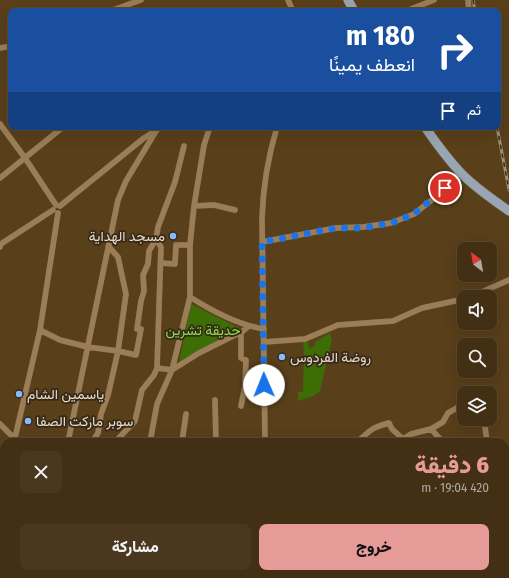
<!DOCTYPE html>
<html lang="ar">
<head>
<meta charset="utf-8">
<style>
	body { margin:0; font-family:"Fira Sans Condensed",Vazirmatn,sans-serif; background:#4a371d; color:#f1f3f6; direction:rtl; height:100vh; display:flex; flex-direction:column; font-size:15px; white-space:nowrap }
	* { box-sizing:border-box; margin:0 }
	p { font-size:13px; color:#afa9a0 }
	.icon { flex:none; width:22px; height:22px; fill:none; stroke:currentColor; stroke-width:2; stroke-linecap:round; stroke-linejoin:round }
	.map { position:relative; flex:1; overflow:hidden; direction:ltr }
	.sheet { position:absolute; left:0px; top:438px; width:509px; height:140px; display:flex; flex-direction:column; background:#432f14; border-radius:12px 12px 0 0; box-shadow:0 4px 16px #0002,0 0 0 1px #5b4a34; direction:rtl }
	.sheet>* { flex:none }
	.top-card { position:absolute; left:8px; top:8px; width:493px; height:122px; border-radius:8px; box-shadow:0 4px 16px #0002,0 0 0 1px #5b4a34; direction:rtl; background:#1a4fa0; color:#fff; overflow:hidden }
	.needle { width:26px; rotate:329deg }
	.controls { position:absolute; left:457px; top:242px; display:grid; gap:8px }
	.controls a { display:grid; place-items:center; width:40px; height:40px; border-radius:8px; background:#432f14; box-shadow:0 4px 16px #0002,0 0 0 1px #5b4a34; font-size:20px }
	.pin { position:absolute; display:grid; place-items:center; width:34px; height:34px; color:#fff; margin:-17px; border:2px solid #fff; border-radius:50%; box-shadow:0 1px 4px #0007 }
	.me { position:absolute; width:44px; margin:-22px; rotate:359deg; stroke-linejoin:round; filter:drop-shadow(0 0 3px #0008) }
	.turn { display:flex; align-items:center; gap:14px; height:84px; padding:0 20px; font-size:18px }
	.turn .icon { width:52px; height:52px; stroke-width:2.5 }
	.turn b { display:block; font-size:28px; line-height:34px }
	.then { display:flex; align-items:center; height:38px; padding:0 20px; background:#0003; gap:8px; font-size:15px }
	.round { display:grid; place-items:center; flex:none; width:42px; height:42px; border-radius:8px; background:#4a371d }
	.overview { display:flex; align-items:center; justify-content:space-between; height:68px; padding:0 20px }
	h1 { font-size:24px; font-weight:800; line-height:30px; color:#e69b98 }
	.button { display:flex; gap:8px; margin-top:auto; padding:8px 20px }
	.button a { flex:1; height:46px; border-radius:8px; background:#e69b98; color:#111; font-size:16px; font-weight:800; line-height:46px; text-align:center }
	.button a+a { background:#4a371d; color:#f1f3f6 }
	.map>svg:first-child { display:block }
	.green { fill:#3d6e05 }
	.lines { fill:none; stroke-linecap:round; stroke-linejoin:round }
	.street-casing { stroke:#725b3b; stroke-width:6 }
	.primary-casing { stroke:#725b3b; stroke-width:10 }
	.street { stroke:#9b7e58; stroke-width:5.5 }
	.primary { stroke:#98a5b3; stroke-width:9 }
	.rail-casing { stroke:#a38e71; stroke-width:3 }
	.rail { stroke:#352919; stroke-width:1.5; stroke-dasharray:4.5; stroke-linecap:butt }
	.route { stroke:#1a73e8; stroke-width:7; stroke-dasharray:0 12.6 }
	.poi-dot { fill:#86bbfb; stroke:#352919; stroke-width:1.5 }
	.labels { text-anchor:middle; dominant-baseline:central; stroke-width:3.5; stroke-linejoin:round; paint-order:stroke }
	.poi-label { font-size:14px; fill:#eadac6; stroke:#352919; text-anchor:start }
	.park-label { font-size:14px; fill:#8edf4a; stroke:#352919 }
</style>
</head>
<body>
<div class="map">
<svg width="509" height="578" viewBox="0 0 509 578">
	<rect width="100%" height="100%" fill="#593f1a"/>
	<!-- green -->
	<path class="green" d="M 191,304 L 241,329 L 179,362 Z
		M 330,333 L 332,339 L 320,391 L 313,396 L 298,401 L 298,392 L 303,392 L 304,354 L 303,342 L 308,341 L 309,348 L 315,346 L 315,342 Z"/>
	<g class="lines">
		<!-- street casing -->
		<g class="street-casing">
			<path id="street" d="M 288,0 L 293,11
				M 468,0 L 469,11
				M 110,11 L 141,0
				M 406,11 L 434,0
				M 0,48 L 11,46
				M 0,124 L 25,158 L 56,205
				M 0,178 L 63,127
				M 60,206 L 144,138 L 161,127
				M 194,206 L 214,205 L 235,210
				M 262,242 L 336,228 L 363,227 L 391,223 L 414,214 L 438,195 L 460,172
				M 0,247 L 1,244 L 53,210
				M 161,263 L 175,264 L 176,245 L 190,245
				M 190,297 C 212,311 238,325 264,329
				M 470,297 L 509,280
				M 40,330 L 60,340 L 88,347 L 118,351 L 126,294 L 118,257 L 109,247
				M 264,342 L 305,339 L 338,325 L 393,321 L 422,308 L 464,299
				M 157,368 L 161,247 L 156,239 L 158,227 L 175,182 L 184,146
				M 215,400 L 216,442
				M 241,406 L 245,386 L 246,360 L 241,358 L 241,332
				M 484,419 L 487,442
				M 0,424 L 15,439
				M 431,429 L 443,442
				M 14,442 L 40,330 L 58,213
				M 68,442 L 118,200 L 126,181 L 156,131
				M 92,442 L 98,433 L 101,414 L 108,395 L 114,369 L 118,351 L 136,355 L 141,329 L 137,329 L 141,301 L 144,291 L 143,275 L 148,264 L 149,251 L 156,239
				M 115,442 L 135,421 L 142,390 L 154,375 L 157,368 L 172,370 L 199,353 L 243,331 L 249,326
				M 150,442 L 157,404 L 172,370 L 190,297 L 190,245 L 194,206 L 204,145 L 210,127
				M 182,442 L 186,414
				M 265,442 L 262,218 C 263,187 268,157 277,127
				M 357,442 C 370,431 372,427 389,423 L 392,429 L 403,439 L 411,434 L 431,429 L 443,422 L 448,413 L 464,404
				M 505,455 L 509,454
				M 0,460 L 4,461
				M 0,502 L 4,486
				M 0,566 L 4,561
				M 505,568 L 509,564
				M 54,574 L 55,578
				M 96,574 L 100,578
				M 261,574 L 263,578
				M 116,578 L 117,574
				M 208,578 L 215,574
				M 484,578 L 492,574"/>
		</g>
		<!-- primary casing -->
		<g class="primary-casing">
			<path id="primary" d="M 348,0 L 354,11
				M 425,127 C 436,143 447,158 460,172 C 474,187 492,199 509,211"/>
		</g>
		<!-- street -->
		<use href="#street" class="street"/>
		<!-- primary -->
		<use href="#primary" class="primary"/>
		<!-- rail casing -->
		<g class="rail-casing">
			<path id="rail" d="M 473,0 L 475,11
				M 497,127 L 509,190"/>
		</g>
		<!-- rail -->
		<use href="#rail" class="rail"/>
	</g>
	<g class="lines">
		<!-- route -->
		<path class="route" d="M 264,385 L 262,242 L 336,228 L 363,228 L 391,223 L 414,214 L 445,188"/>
	</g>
	<!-- markers -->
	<g class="poi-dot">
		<circle cx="173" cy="236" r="4"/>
		<circle cx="282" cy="357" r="4"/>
		<circle cx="19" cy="394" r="4"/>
		<circle cx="28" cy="421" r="4"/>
	</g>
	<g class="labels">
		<!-- poi labels -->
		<g class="poi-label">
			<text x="165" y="236" text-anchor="end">مسجد الهداية</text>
			<text x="290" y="357">روضة الفردوس</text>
			<text x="27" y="394">ياسمين الشام</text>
			<text x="36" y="421">سوبر ماركت الصفا</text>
		</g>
		<!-- park labels -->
		<g class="park-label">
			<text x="203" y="330">حديقة تشرين</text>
		</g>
	</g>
</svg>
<div class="controls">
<a><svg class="needle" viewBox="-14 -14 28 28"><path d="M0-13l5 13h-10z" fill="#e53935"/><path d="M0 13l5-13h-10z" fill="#afa9a0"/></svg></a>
<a><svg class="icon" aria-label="sound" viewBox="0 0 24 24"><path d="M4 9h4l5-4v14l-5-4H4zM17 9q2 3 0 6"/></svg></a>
<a><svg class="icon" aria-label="search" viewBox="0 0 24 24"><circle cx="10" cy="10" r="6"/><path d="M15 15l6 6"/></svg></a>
<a><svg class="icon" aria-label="layers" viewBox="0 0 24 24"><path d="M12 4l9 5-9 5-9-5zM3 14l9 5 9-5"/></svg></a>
</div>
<div class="pin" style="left:445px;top:188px;background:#d93025"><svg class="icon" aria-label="arrive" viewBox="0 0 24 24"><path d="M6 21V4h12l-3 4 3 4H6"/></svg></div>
<svg class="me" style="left:264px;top:385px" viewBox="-20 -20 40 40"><circle r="19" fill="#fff"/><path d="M0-13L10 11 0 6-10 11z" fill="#1a73e8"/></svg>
<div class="top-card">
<div class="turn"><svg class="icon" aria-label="right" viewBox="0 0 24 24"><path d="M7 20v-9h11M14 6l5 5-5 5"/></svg><div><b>180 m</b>انعطف يمينًا</div></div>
<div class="then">ثم<svg class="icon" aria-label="arrive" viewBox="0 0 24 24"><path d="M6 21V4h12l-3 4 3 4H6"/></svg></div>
</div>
<section class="sheet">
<div class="overview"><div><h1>6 دقيقة</h1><p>420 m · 19:04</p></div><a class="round"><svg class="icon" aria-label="close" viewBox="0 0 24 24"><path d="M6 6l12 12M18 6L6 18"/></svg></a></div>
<div class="button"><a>خروج</a><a>مشاركة</a></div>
</section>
</div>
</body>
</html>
